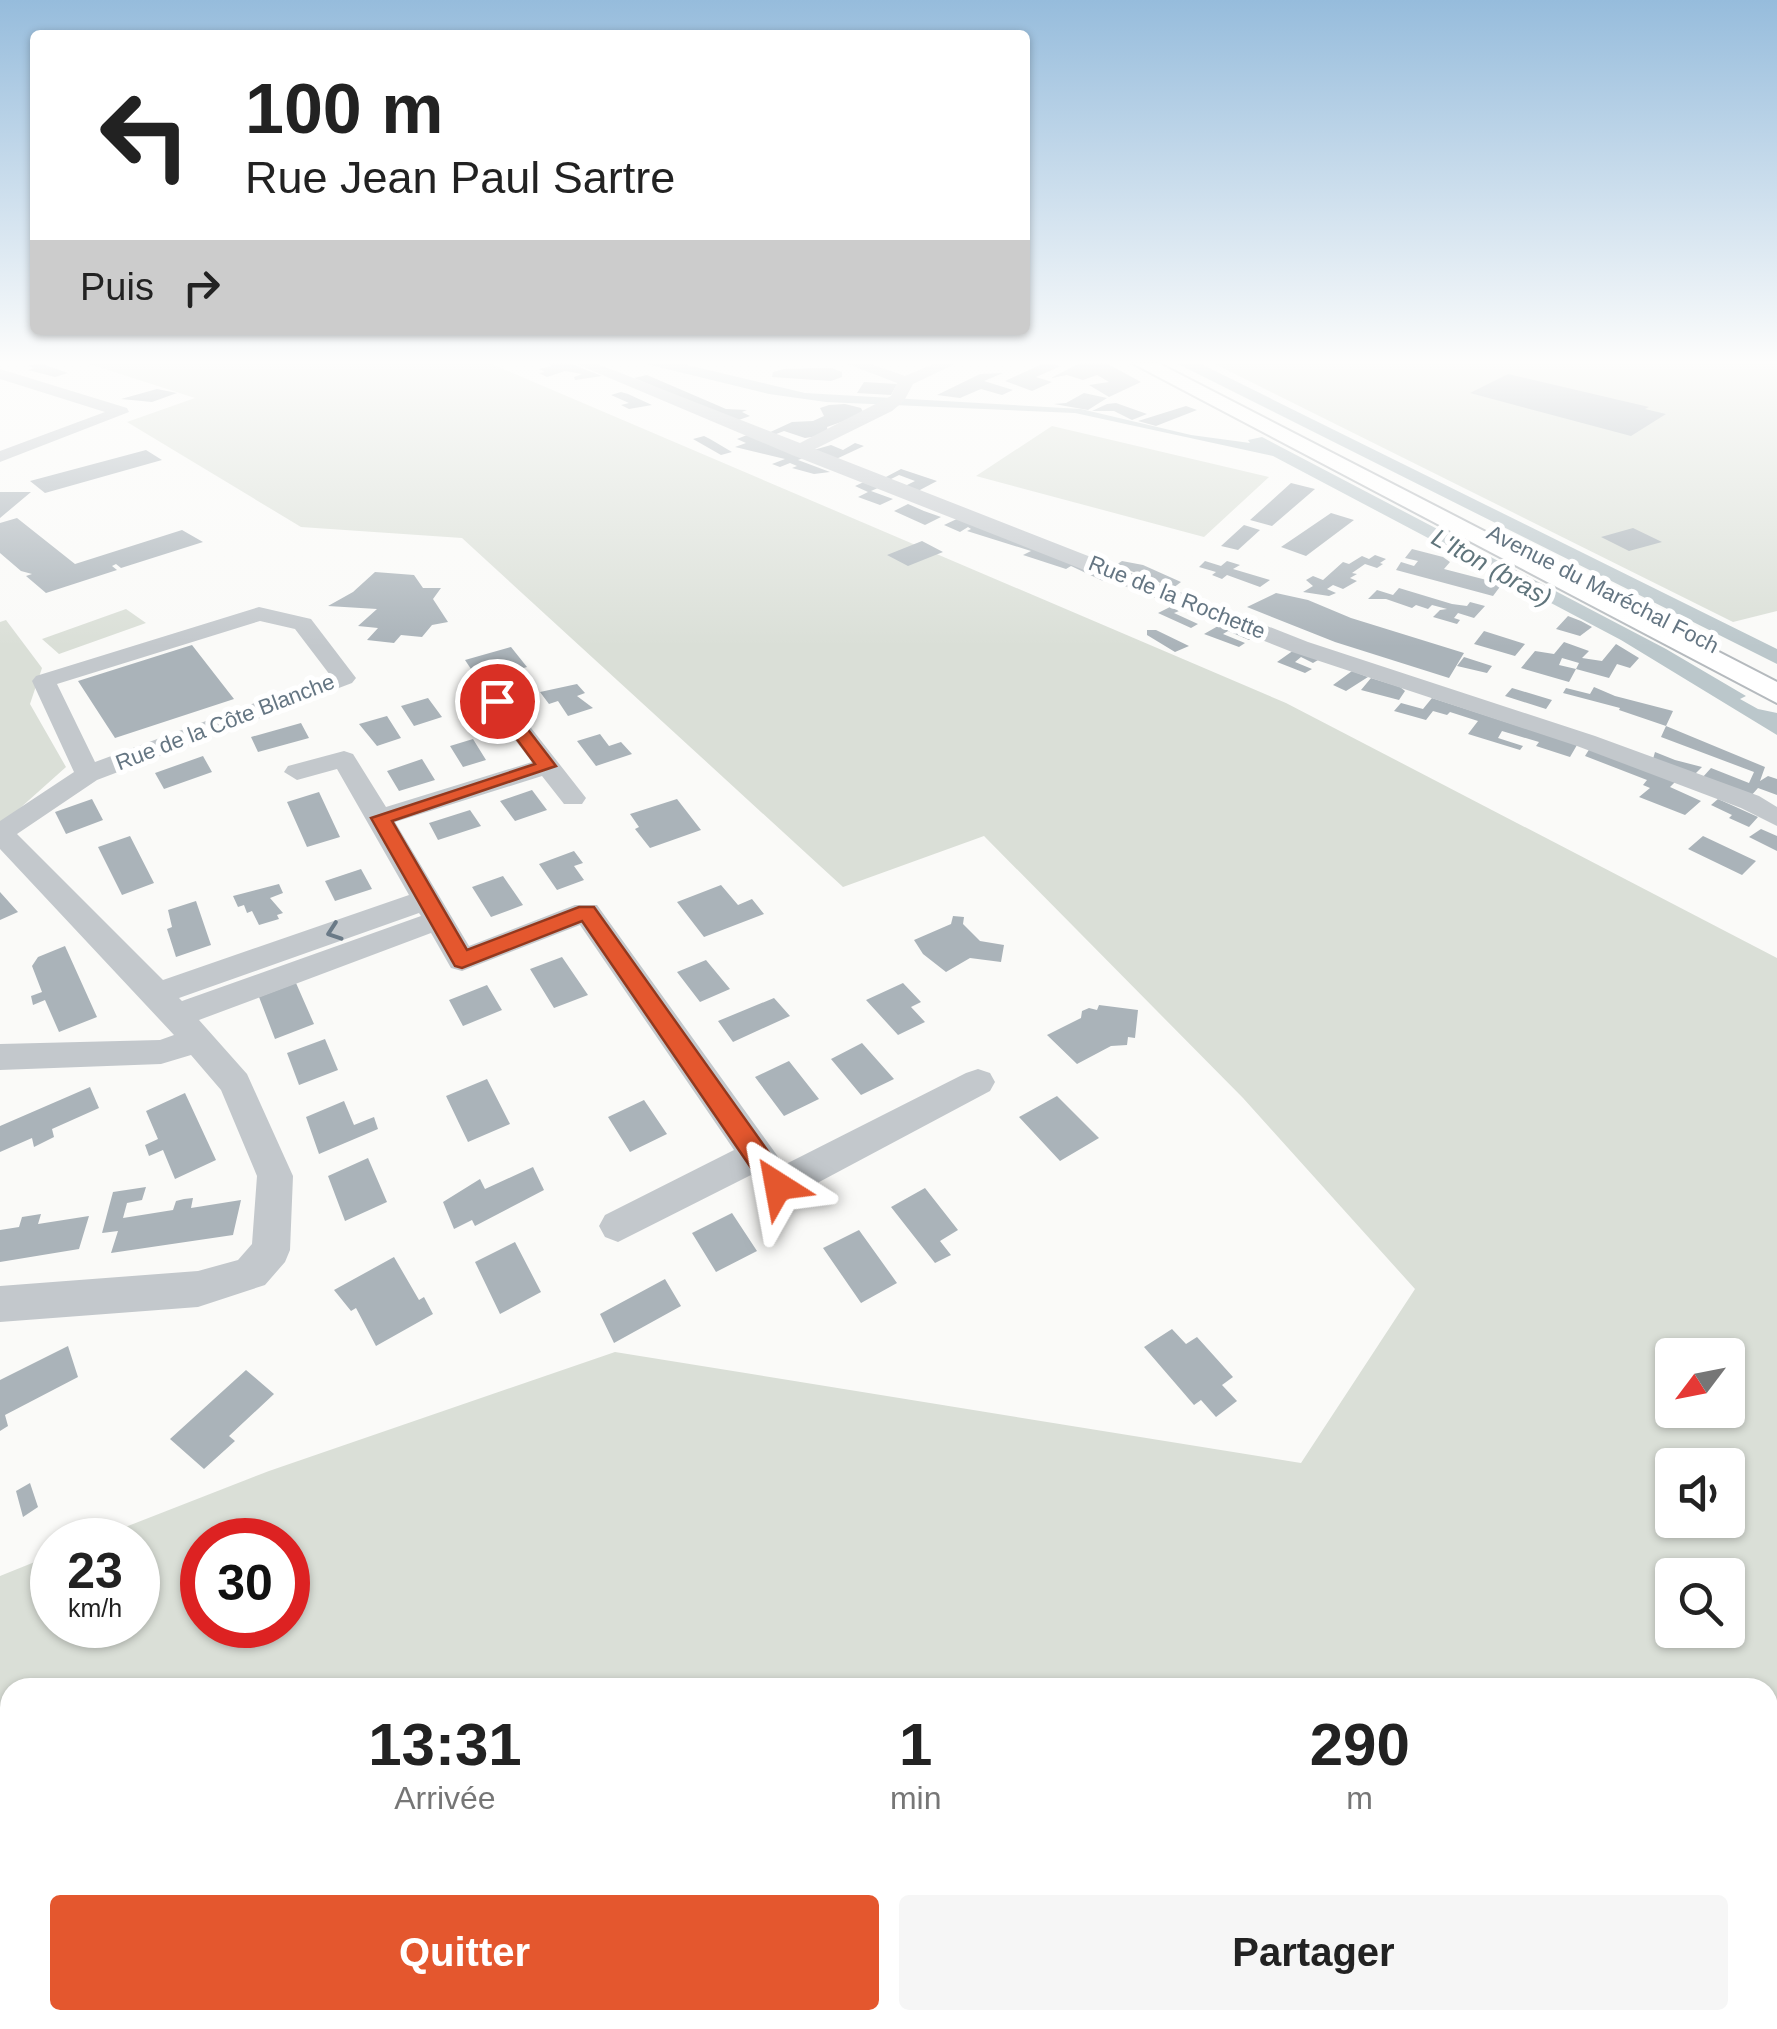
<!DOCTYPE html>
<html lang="fr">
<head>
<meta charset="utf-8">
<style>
	body { margin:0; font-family:Arial,sans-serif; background:#f6f6f6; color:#222; height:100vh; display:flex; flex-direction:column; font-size:38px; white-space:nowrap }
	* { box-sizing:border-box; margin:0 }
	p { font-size:32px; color:#767676 }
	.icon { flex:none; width:55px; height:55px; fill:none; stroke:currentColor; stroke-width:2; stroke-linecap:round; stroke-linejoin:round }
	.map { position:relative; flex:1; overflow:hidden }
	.panel { position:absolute; left:0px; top:1678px; width:1778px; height:352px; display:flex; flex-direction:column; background:#fff; border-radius:30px 30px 0 0; box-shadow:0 2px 8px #0004 }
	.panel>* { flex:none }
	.guide { position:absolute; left:30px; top:30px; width:1000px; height:305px; border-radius:10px; box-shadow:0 2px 8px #0004; background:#fff; color:#222; overflow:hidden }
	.needle { width:65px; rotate:238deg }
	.controls { position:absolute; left:1655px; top:1338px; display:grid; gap:20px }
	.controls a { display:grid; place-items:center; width:90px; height:90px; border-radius:10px; background:#fff; box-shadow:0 2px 8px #0004; font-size:50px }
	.speed { position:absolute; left:30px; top:1518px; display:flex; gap:20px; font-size:50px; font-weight:700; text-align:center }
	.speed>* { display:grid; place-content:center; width:130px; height:130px; border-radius:50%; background:#fff; box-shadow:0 2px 8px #0004; line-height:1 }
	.speed small { font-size:25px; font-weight:400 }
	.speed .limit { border:15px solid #d22; background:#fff; color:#111 }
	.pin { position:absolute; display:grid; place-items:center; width:85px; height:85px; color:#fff; margin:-42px; border:5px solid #fff; border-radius:50%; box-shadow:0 2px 10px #0007 }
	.me { position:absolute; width:110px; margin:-55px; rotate:326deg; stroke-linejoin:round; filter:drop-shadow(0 0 8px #0008) }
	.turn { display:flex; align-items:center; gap:35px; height:210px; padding:0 50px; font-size:45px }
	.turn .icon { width:130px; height:130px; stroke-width:2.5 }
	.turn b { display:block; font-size:70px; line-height:85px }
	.then { display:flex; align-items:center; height:95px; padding:0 50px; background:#0003; gap:20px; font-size:38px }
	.eta { display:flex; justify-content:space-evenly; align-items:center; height:170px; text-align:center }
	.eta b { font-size:60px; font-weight:600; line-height:70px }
	.cta { display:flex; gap:20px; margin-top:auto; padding:20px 50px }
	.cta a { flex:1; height:115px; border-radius:10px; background:#e4572e; color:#fff; font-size:40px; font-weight:600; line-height:115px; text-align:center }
	.cta a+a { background:#f6f6f6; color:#222 }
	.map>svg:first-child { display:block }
	.green { fill:#dadfd7; fill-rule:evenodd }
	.water { fill:#bbc7cb }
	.building { fill:#aab3b9 }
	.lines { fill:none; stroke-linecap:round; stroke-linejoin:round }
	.major-casing { stroke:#b5babe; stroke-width:4 }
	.minor { fill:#c3c8cc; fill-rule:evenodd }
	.major { fill:#fff; fill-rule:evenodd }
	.oneway { stroke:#6a7a87 }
	.route { fill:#e4572e; stroke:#94391e; stroke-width:2.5 }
	.labels { text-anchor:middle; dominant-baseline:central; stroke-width:10; stroke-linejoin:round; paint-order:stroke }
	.far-street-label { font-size:22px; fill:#657683; stroke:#fff }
	.far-water-label { font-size:25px; font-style:italic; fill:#60757c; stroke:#fff }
</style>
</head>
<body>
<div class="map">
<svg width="1777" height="2029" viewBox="0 0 1777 2029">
	<rect width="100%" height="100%" fill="#fafaf8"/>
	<!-- green -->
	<path class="green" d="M 86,363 L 489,363 L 1286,703 L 1777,958 L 1777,2029 L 0,2029 L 0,1576 L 52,1555 L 52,1625 L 138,1625 L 138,1540 L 92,1540 L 269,1471 L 615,1352 L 1301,1463 L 1415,1289 L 1243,1098 L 984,836 L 843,887 L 462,538 L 301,527 L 127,422 L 195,398 ZM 1672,1355 L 1728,1355 L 1728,1410 L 1672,1410 ZM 1672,1465 L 1728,1465 L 1728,1520 L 1672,1520 ZM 202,1540 L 288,1540 L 288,1625 L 202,1625 ZM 1672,1575 L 1728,1575 L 1728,1630 L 1672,1630 ZM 10,1688 L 1768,1688 L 1768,2020 L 10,2020 Z
		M 1213,363 L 1777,363 L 1777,611 L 1733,622 Z
		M 1052,426 L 1269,477 L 1204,537 L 976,476 Z
		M 126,609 L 146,623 L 59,654 L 42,639 Z
		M 6,620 L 42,668 L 30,704 L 66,767 L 0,826 L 0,622 Z"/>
	<!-- water -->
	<path class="water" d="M 642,363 L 679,363 L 805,393 L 1081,409 L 1191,435 L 1250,443 L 1248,440 L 1262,437 L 1666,649 L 1746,696 L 1740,699 L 1758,709 L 1777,713 L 1777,735 L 1621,640 L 1273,456 L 1075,413 L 826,402 L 769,394 Z
		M 1176,363 L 1199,363 L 1777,649 L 1777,664 Z"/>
	<!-- building -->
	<path class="building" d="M 42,363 L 48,366 L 68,373 L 55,377 L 28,370 L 35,368 L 27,366 Z
		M 547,363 L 569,363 L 602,376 L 575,380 L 574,377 L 582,374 L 565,371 L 547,377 L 539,373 L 545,372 L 539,369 L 552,366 Z
		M 1044,363 L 1061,366 L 1036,377 L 1052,382 L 1032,391 L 1005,381 Z
		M 1080,363 L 1106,363 L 1141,382 L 1109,397 L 1089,385 L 1109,382 L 1097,375 L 1083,380 L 1067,375 L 1051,378 Z
		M 818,368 L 832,368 L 842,372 L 842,377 L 831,381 L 772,377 L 773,372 L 784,369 Z
		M 1003,373 L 984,381 L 1013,390 L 1002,395 L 981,389 L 960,398 L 937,395 L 980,374 Z
		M 1508,374 L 1649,407 L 1645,409 L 1666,414 L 1631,436 L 1470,393 Z
		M 647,375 L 726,409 L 747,410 L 742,412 L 750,416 L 736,421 L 634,378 Z
		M 864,382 L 897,384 L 891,395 L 857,393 Z
		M 157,389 L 177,393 L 152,402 L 121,399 Z
		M 621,392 L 628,394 L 652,405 L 629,409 L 621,405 L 629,403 L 611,395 Z
		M 1084,393 L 1107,398 L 1088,410 L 1054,404 L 1066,403 Z
		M 845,404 L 861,408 L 864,414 L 827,427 L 828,432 L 818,436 L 805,438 L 784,431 L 771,436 L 766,434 L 792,422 L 813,421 L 824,416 L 820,408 L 829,405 Z
		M 1107,404 L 1116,403 L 1147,414 L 1132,420 L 1114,411 L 1092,411 Z
		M 1186,406 L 1197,410 L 1156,426 L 1138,421 Z
		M 747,435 L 803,458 L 798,460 L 830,472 L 814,474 L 792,468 L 797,466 L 790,463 L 780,467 L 772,464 L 785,459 L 735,447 L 746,443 L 737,439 Z
		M 704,436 L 710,439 L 732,452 L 721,455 L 693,439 Z
		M 855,443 L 864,446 L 834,460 L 810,451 L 831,445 L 843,450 Z
		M 146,450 L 162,460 L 45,493 L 30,481 Z
		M 901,469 L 937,481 L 918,491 L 905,486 L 915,481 L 899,475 L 889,480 L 884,478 Z
		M 866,481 L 880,487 L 871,491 L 893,499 L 880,505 L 858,497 L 868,492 L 855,486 Z
		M 1291,483 L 1315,489 L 1272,526 L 1250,520 Z
		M 0,492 L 31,492 L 0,518 Z
		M 908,504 L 924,511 L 941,517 L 925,525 L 894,511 Z
		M 1331,513 L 1354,520 L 1306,556 L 1281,547 Z
		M 961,517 L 1121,577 L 1103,581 L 1071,566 L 1066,569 L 1023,555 L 1031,551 L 967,531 L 971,529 L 968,527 L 960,532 L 944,525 Z
		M 17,518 L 75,564 L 182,530 L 203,542 L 121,568 L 116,564 L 112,566 L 117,570 L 46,593 L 26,576 L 32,574 L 21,571 L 0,553 L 0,523 Z
		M 1244,525 L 1260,530 L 1238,550 L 1221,546 Z
		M 1633,528 L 1662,542 L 1629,551 L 1601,537 Z
		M 922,541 L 943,552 L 908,566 L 887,555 Z
		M 1412,549 L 1443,557 L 1450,562 L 1444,569 L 1502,584 L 1493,596 L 1396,570 L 1401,562 L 1414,566 L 1418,561 L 1405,558 Z
		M 1375,555 L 1386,559 L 1380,563 L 1383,564 L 1377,568 L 1365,564 L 1352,573 L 1357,574 L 1350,578 L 1357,581 L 1343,589 L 1333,585 L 1327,589 L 1336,593 L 1329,596 L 1303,592 L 1313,586 L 1306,580 L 1313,576 L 1323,580 L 1343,562 L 1349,564 L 1362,556 L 1369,559 Z
		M 1122,561 L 1143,565 L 1181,582 L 1173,588 L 1116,565 Z
		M 1205,561 L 1221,566 L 1227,561 L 1240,565 L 1233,569 L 1270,580 L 1260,587 L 1227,575 L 1222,579 L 1212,575 L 1216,572 L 1199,567 Z
		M 375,572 L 414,575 L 423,588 L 441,588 L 433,599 L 448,622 L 432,625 L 422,637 L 401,635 L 394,643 L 367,640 L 378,628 L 358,626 L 377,609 L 328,606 L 353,592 Z
		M 1399,588 L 1452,604 L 1467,606 L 1470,602 L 1485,606 L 1474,618 L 1458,613 L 1454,618 L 1460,620 L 1457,624 L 1433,617 L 1440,610 L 1447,609 L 1432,605 L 1428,609 L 1416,605 L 1412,608 L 1386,599 L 1368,599 L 1377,590 L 1393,595 Z
		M 1276,593 L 1308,600 L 1351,618 L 1464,653 L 1449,678 L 1335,642 L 1247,607 Z
		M 1170,607 L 1179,611 L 1174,613 L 1198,624 L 1191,628 L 1158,613 Z
		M 1568,616 L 1581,621 L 1592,627 L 1580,636 L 1556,629 Z
		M 1225,622 L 1257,635 L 1249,640 L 1228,631 L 1223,634 L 1245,643 L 1239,647 L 1204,634 Z
		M 1147,630 L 1156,630 L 1189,646 L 1175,652 L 1147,635 Z
		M 1484,631 L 1525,644 L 1515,656 L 1474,644 Z
		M 1564,642 L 1589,651 L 1582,658 L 1602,661 L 1616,644 L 1639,658 L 1630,668 L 1617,664 L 1609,678 L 1576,669 L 1579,663 L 1562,658 L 1559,665 L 1576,669 L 1569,682 L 1521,668 L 1535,651 L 1554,654 Z
		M 192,645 L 234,699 L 115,738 L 78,681 Z
		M 511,647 L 527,667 L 479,681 L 465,660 Z
		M 1294,650 L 1318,660 L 1313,663 L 1301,657 L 1295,662 L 1312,669 L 1305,673 L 1277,662 Z
		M 1464,657 L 1492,666 L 1487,673 L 1457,666 Z
		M 1352,671 L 1368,677 L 1346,691 L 1333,685 Z
		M 1371,678 L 1400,687 L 1405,691 L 1399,700 L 1361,690 Z
		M 577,684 L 585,693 L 577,696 L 593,708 L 568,716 L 558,701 L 549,704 L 540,692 Z
		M 1594,687 L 1615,696 L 1673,711 L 1666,726 L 1619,710 L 1620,708 L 1563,693 L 1566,688 L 1590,694 Z
		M 1512,688 L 1552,700 L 1546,709 L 1505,696 Z
		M 428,698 L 442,717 L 414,726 L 401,706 Z
		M 1432,698 L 1577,745 L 1570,757 L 1536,746 L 1539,742 L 1502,731 L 1498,738 L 1523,746 L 1520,750 L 1468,734 L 1478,721 L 1450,712 L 1447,715 L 1433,711 L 1426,720 L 1394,711 L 1401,703 L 1423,709 Z
		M 387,716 L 401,738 L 377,746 L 359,724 Z
		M 301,723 L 309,738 L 258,752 L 251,737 Z
		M 1666,726 L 1765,767 L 1760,781 L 1768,776 L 1777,779 L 1777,795 L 1758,788 L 1750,797 L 1702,778 L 1711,768 L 1749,783 L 1754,772 L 1661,737 Z
		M 600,734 L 609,746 L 621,742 L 632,754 L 596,766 L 577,741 Z
		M 473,739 L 486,760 L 463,767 L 450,746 Z
		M 1590,748 L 1676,781 L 1670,787 L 1701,801 L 1685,815 L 1639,797 L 1650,788 L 1643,785 L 1647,780 L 1585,756 Z
		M 1655,752 L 1675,760 L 1702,767 L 1694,775 L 1653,759 Z
		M 203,756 L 212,772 L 164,789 L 155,773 Z
		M 422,759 L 435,780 L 399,791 L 387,771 Z
		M 532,790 L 547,810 L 515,821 L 500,801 Z
		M 319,792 L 340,837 L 307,847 L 287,802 Z
		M 92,799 L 103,820 L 66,834 L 55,812 Z
		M 677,799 L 701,830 L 650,848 L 635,829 L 639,827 L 630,814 Z
		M 1718,799 L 1758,817 L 1749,827 L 1729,818 L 1732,815 L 1711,805 Z
		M 470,810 L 481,826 L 438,840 L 429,823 Z
		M 1761,829 L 1777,836 L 1777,851 L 1749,837 Z
		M 130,836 L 154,883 L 122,895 L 98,847 Z
		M 1703,836 L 1756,861 L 1742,875 L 1688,849 Z
		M 574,851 L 583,863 L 574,866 L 584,880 L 557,890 L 539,864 Z
		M 361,869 L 372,889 L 335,901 L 325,881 Z
		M 503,876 L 523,905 L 491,917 L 472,887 Z
		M 279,884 L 283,893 L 270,898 L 283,913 L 277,915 L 279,919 L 259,925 L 252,911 L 247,913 L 244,905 L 238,907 L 233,896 Z
		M 721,885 L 738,905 L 752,899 L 764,914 L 704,937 L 677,902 Z
		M 0,892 L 18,912 L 0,920 Z
		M 196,901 L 211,945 L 176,957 L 167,929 L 172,927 L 168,910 Z
		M 953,916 L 964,917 L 963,924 L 980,941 L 1004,945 L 1001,962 L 970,958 L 946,972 L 923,954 L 914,940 L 951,924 Z
		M 65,946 L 97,1017 L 59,1032 L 45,1000 L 33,1005 L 31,996 L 42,992 L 32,966 L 38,957 Z
		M 562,957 L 588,995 L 554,1008 L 530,969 Z
		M 706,960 L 730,989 L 700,1002 L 677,972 Z
		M 296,983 L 314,1024 L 275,1039 L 259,997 Z
		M 903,983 L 921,1002 L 911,1007 L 925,1022 L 898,1035 L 866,1000 Z
		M 487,985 L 502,1010 L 463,1026 L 449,1000 Z
		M 774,998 L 790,1016 L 733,1042 L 718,1021 Z
		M 1099,1005 L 1138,1010 L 1135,1038 L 1128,1037 L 1127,1045 L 1111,1046 L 1077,1064 L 1047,1035 L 1081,1018 L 1082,1011 L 1089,1008 L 1097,1010 Z
		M 325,1039 L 338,1070 L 299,1085 L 287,1053 Z
		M 862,1043 L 894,1079 L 861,1095 L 831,1059 Z
		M 789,1061 L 819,1099 L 784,1116 L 755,1077 Z
		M 487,1079 L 510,1124 L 468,1142 L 446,1096 Z
		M 90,1087 L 99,1108 L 52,1129 L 54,1137 L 34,1147 L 32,1138 L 0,1152 L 0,1126 Z
		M 185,1093 L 216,1160 L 175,1179 L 163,1150 L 149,1156 L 145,1145 L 158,1139 L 146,1111 Z
		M 1057,1096 L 1099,1138 L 1060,1161 L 1019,1117 Z
		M 644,1100 L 667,1134 L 630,1152 L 608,1117 Z
		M 344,1101 L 354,1125 L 374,1117 L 378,1129 L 319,1154 L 306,1117 Z
		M 368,1158 L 387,1202 L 345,1221 L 328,1176 Z
		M 533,1167 L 544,1190 L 475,1226 L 472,1220 L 454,1229 L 443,1202 L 480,1179 L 485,1189 Z
		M 146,1187 L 142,1200 L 127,1203 L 123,1218 L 173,1210 L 176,1201 L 184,1199 L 193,1198 L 191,1208 L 241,1200 L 233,1235 L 111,1253 L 118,1231 L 102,1233 L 113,1192 Z
		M 925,1188 L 958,1230 L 940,1241 L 951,1255 L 935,1263 L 891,1207 Z
		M 732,1213 L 757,1251 L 716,1272 L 692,1233 Z
		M 41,1214 L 38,1224 L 89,1216 L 79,1249 L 0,1262 L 0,1230 L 19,1227 L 22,1217 Z
		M 859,1230 L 897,1283 L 861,1303 L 823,1248 Z
		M 515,1242 L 541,1292 L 500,1314 L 475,1262 Z
		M 394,1257 L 419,1300 L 424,1297 L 433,1314 L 376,1346 L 356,1308 L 351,1311 L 334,1290 Z
		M 665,1279 L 681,1306 L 614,1343 L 600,1314 Z
		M 1172,1329 L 1186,1344 L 1197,1337 L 1233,1377 L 1222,1385 L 1237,1401 L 1216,1417 L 1201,1400 L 1194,1405 L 1144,1347 Z
		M 68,1346 L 78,1377 L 5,1415 L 8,1426 L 0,1431 L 0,1380 Z
		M 246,1370 L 274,1394 L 229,1436 L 235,1441 L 204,1469 L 170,1439 Z
		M 30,1483 L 38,1507 L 23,1517 L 16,1491 Z"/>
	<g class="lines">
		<!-- major casing -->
		<g class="major-casing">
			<path id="major" d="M 1132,363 L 1158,363 L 1777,682 L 1777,703 Z"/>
		</g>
		<!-- minor -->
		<path class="minor" d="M 574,363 L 595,363 L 800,443 L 891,396 L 897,383 L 845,363 L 868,363 L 905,376 L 936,363 L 957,363 L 913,384 L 904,401 L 892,411 L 815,449 L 1308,642 L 1595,736 L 1759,796 L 1777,807 L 1777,826 L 1741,808 L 1577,746 L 1292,652 L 792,455 Z
			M 0,369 L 127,408 L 129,412 L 0,462 L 0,451 L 105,412 L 0,379 Z
			M 259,607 L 311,619 L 356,678 L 352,683 L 97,780 L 17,834 L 163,980 L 409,895 L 337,769 L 297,780 L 284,772 L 288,766 L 344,751 L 353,754 L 386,807 L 532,762 L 485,701 L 497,694 L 506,696 L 586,798 L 582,804 L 564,804 L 542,776 L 395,822 L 469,946 L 575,905 L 597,905 L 784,1165 L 966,1073 L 978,1069 L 990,1073 L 995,1082 L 990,1091 L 791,1197 C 769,1204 762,1193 751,1175 L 618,1242 L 605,1237 L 599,1226 L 605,1215 L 734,1150 L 580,925 L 462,971 L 451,968 L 431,933 L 199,1020 L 247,1074 L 293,1176 L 290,1250 L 285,1262 L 265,1285 L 198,1307 L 0,1322 L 0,1286 L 198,1271 L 238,1260 L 252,1244 L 257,1176 L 221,1090 L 191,1055 L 161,1064 L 0,1070 L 0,1044 L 160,1040 L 174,1035 L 0,849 L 0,821 L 74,772 L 32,681 L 36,676 ZM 260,621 L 295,629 L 330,675 L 95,762 L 57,684 ZM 419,913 L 421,916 L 182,1001 L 179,998 Z"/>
		<!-- major -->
		<use href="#major" class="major"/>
	</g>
	<!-- one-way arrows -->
	<defs><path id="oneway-chevron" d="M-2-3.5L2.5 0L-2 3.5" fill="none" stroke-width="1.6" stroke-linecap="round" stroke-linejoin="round" transform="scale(2.5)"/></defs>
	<use class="oneway" href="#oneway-chevron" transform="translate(334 932) rotate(161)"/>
	<!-- sky -->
	<linearGradient id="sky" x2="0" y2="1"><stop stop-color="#96bcdc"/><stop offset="0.56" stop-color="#fdfdfc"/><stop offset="1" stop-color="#fdfdfc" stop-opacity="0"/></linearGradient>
	<rect width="1777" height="647" fill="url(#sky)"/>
	<!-- route -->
	<path class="route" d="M 497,696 L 503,697 L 556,766 L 392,821 L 467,950 L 579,907 L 594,907 L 787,1178 L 791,1186 L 787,1194 L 778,1197 L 769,1194 L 582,921 L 462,968 L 455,966 L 371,818 L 535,764 L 489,701 Z"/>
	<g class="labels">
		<!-- far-street labels -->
		<g class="far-street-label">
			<text transform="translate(1603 589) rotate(27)">Avenue du Maréchal Foch</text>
			<text transform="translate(1177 597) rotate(22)">Rue de la Rochette</text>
			<text transform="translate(225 722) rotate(-21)">Rue de la Côte Blanche</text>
		</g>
		<!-- far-water labels -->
		<g class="far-water-label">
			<text transform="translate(1492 567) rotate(29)">L'Iton (bras)</text>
		</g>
	</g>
</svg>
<div class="controls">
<a><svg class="needle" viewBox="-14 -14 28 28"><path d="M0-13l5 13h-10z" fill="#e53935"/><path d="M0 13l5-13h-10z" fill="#767676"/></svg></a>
<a><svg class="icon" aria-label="sound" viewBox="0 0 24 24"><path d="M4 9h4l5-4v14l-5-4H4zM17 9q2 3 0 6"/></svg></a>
<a><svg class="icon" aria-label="search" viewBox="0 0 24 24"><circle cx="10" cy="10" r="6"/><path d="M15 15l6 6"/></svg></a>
</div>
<div class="speed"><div>23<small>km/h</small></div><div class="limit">30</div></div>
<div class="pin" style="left:497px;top:701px;background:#d93025"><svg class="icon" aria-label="arrive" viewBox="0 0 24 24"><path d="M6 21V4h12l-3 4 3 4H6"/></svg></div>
<svg class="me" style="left:778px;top:1186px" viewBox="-20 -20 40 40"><path d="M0-17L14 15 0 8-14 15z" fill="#e4572e" stroke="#fff" stroke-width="4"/></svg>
<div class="guide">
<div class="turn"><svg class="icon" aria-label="left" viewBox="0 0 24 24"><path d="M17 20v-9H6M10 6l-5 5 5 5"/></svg><div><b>100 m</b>Rue Jean Paul Sartre</div></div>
<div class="then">Puis<svg class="icon" aria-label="right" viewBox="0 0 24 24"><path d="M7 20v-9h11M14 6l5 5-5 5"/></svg></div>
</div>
<section class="panel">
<div class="eta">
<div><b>13:31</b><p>Arrivée</p></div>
<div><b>1</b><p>min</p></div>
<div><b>290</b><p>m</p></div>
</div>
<div class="cta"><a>Quitter</a><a>Partager</a></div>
</section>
</div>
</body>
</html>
